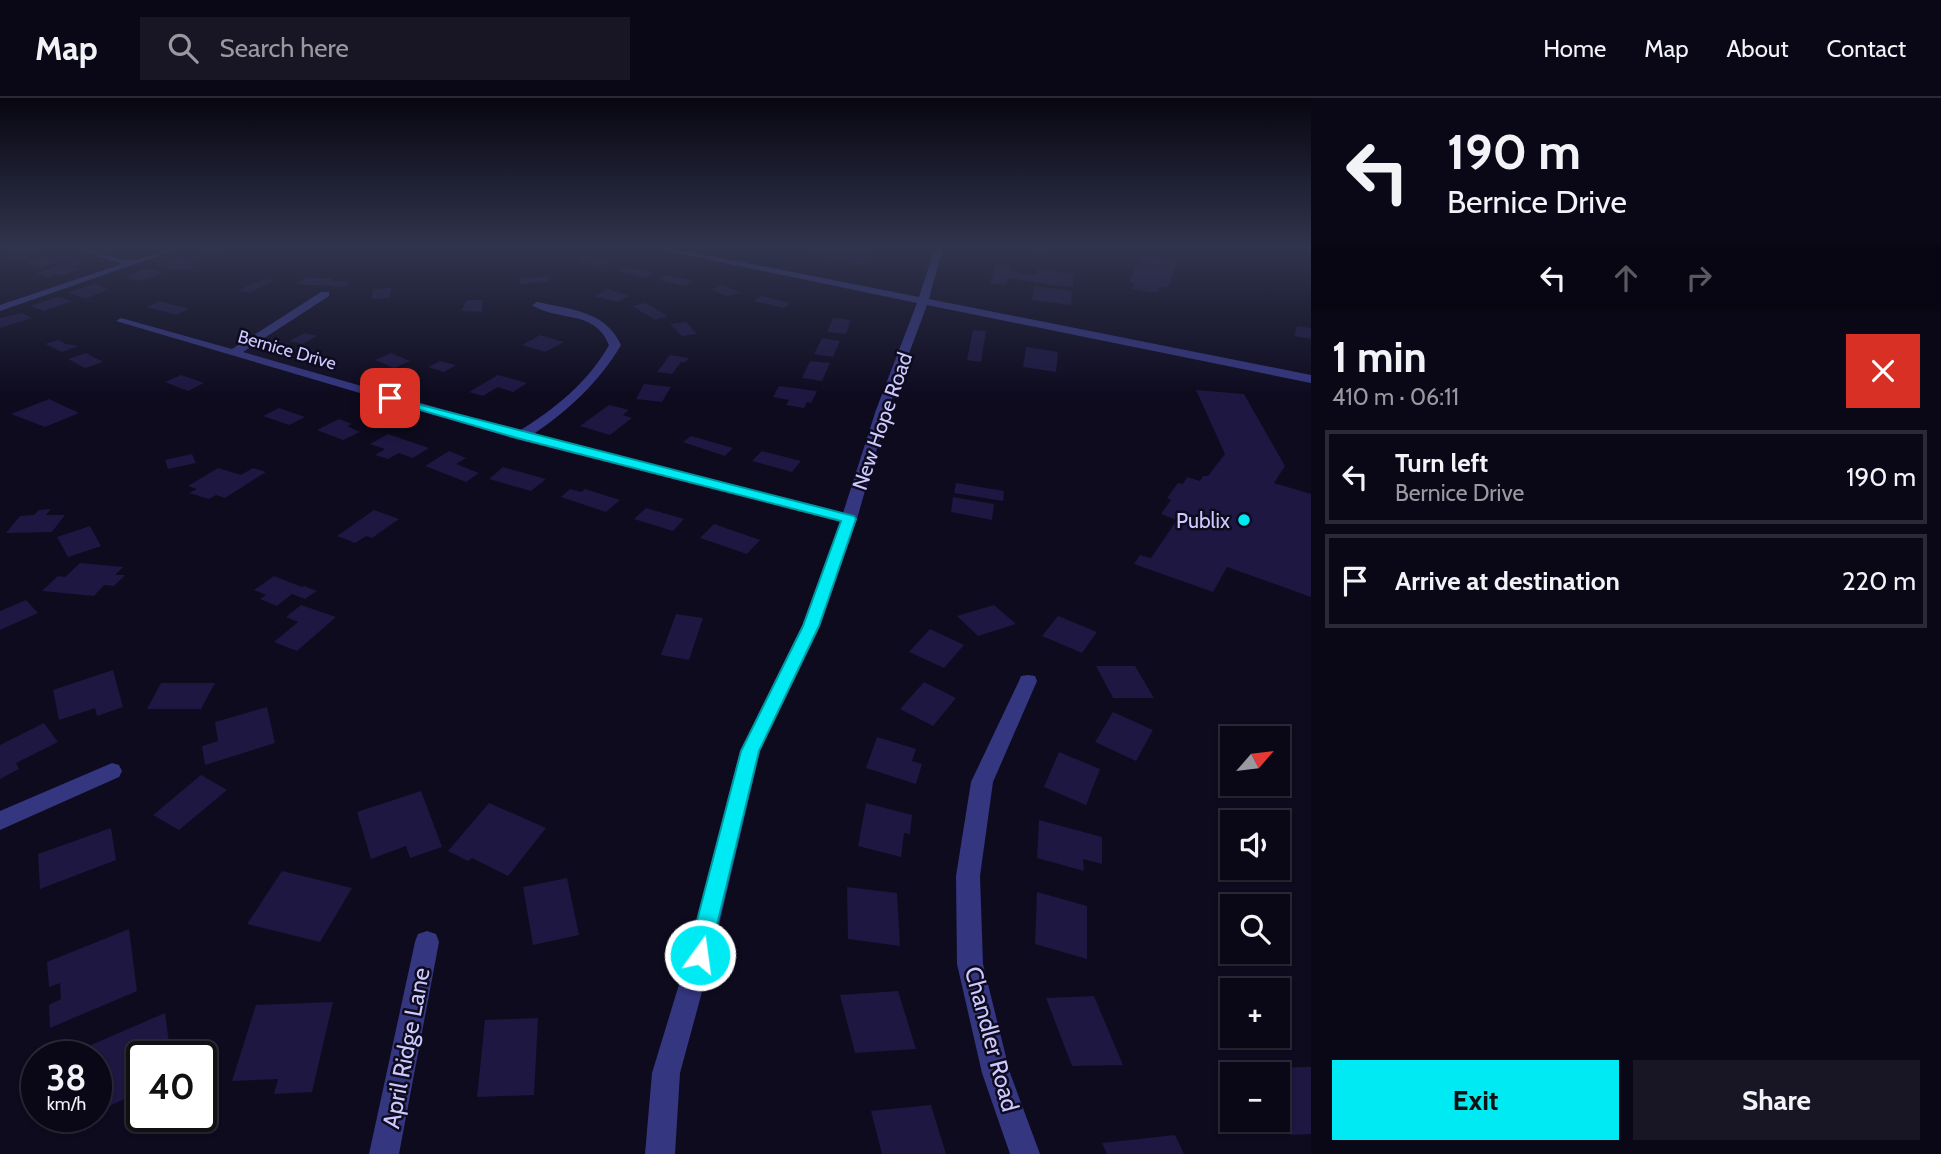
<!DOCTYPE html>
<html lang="en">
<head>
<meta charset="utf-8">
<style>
	body { margin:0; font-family:Cabin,sans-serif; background:#181624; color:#f1f3f6; height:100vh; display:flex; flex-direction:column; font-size:26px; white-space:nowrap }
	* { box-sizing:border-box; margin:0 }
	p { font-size:23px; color:#999aa1 }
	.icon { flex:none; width:38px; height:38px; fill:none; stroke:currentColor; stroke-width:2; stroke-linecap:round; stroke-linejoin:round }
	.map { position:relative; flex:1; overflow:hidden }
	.details { display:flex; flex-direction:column; background:#0a0817; width:630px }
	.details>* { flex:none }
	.banner { background:#0a0817; color:#f1f3f6; overflow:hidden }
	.needle { width:46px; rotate:62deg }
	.fabs { position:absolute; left:1220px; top:628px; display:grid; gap:14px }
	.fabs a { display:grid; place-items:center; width:70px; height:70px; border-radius:0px; background:#0a0817; box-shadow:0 2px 5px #0004,0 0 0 2px #2a2936; font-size:35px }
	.speed { position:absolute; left:21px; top:943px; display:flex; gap:14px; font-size:35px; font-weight:700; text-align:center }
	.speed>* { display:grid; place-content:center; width:91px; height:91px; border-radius:50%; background:#0a0817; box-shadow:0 2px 5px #0004,0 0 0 2px #2a2936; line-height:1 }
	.speed small { font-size:18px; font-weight:400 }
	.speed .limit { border:4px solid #111; border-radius:10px; background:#fff; color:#111 }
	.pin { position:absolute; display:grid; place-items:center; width:60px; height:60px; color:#fff; margin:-30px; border-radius:14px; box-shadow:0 4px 10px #0006 }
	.me { position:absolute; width:77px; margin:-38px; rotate:14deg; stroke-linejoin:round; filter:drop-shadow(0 0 5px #0008) }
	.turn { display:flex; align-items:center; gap:24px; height:147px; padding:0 21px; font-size:32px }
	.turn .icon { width:91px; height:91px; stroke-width:2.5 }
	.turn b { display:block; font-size:49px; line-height:60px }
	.lanes { display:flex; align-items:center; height:66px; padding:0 21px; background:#0003; justify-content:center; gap:35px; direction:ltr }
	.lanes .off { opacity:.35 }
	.round { display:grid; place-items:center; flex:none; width:74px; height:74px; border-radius:0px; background:#181624 }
	.summary { display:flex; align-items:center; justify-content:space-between; height:119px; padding:0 21px }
	h1 { font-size:42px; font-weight:700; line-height:52px }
	.button { display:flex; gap:14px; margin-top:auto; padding:14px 21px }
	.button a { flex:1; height:80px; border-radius:0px; background:#00eaf4; color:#111; font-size:28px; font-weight:700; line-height:80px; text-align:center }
	.button a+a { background:#181624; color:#f1f3f6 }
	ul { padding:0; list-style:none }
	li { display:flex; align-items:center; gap:21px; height:94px; margin:0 14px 10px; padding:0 7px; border:4px solid #2a2936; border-radius:0px }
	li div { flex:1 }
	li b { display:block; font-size:26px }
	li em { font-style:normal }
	header { display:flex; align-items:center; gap:42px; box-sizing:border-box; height:98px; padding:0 35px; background:#0a0817; border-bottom:2px solid #2a2936 }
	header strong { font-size:33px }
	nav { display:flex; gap:38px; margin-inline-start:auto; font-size:24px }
	.search { width:490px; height:63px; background:#181624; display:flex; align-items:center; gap:18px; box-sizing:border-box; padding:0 24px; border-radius:0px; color:#999aa1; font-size:26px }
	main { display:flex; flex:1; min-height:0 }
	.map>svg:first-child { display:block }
	.building { fill:#1d1741 }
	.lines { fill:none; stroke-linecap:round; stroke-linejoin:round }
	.minor { fill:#343680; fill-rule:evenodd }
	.route { fill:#00eaf4; stroke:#00989f; stroke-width:2 }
	.poi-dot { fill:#00eaf4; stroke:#0e0b1f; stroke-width:2.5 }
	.labels { text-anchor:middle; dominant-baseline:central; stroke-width:5; stroke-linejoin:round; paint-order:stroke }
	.far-street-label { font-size:18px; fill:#cdc9ff; stroke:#0e0b1f }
	.street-label { font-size:21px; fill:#cdc9ff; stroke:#0e0b1f }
	.poi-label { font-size:21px; fill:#cdc9ff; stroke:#0e0b1f; text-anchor:end }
	.near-street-label { font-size:24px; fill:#cdc9ff; stroke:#0e0b1f }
</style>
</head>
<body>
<header>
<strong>Map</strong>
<div class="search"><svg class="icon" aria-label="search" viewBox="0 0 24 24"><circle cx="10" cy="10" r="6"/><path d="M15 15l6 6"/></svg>Search here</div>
<nav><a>Home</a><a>Map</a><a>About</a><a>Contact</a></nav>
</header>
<main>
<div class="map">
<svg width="1311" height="1056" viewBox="0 0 1311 1056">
	<rect width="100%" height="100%" fill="#0e0b1f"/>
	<!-- building -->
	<path class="building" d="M 221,149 L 233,152 L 210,160 L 194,155 L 209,149 Z
		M 815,149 L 835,149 L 874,156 L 863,165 L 855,165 L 805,156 Z
		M 1004,149 L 1047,149 L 1045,157 L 1003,152 Z
		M 24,152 L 32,155 L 43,152 L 50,154 L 18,163 L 3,158 Z
		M 1141,157 L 1178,162 L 1168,190 L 1160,189 L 1158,195 L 1132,191 L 1134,185 L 1129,184 Z
		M 65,158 L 72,161 L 40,170 L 26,165 L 46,159 L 54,162 Z
		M 179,159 L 197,165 L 189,168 L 196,170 L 173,173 L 157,167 Z
		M 586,159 L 608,165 L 599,169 L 577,163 Z
		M 77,162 L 84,165 L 72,169 L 80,171 L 60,178 L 55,176 L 47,179 L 36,175 Z
		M 996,166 L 1011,168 L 1010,173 L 1037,177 L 1038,171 L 1074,176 L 1073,190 L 1008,180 L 1006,187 L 990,185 Z
		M 626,169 L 655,175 L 646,180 L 618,173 Z
		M 146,170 L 164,175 L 139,183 L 125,179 Z
		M 667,177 L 693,183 L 685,188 L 659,182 Z
		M 548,178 L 550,184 L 521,186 L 520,180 Z
		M 305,179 L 333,181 L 331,183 L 350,184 L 344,189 L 296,186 Z
		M 265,181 L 274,182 L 250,195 L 238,192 Z
		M 95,186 L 109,191 L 85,201 L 68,194 Z
		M 723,187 L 741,195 L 727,198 L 711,191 Z
		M 1034,188 L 1072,193 L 1071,207 L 1032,202 Z
		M 391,190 L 390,200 L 372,201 L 373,191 Z
		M 608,191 L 630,198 L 617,204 L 594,198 Z
		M 761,198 L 791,205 L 784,210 L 754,203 Z
		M 58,199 L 72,203 L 44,213 L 30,208 Z
		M 467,202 L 483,202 L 482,214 L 461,213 Z
		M 159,203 L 189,211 L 176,217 L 146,209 Z
		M 645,205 L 668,218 L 655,222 L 632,208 Z
		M 22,215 L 32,220 L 0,230 L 0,220 Z
		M 833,220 L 851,222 L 846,236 L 827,234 Z
		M 686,224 L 697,236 L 682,238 L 670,226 Z
		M 1297,228 L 1311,230 L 1311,241 L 1294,238 Z
		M 973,232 L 986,233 L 981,264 L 967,262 Z
		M 305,235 L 317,238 L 302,246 L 289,243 Z
		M 540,237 L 564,244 L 545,254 L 522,247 Z
		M 822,240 L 840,243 L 833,259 L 814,256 Z
		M 58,242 L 66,246 L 79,248 L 62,254 L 45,246 Z
		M 1026,249 L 1058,254 L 1056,274 L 1023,269 Z
		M 86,255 L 103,264 L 85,270 L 68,261 Z
		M 391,255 L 410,263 L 394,270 L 375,262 Z
		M 670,257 L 689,260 L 685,264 L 681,264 L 672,276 L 657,274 Z
		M 440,263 L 456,267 L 444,274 L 428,269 Z
		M 810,263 L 830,265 L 822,283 L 802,280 Z
		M 181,277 L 204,285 L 188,293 L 165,284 Z
		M 498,277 L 527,285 L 513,294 L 498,289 L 483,298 L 469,294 Z
		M 644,286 L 671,289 L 662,304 L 636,301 Z
		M 779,288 L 817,293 L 811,305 L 807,304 L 804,310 L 786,307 L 789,302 L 773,299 Z
		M 1196,292 L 1244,296 L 1285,368 L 1274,385 L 1311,396 L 1311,499 L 1227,469 L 1213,494 L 1134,466 L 1140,457 L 1151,460 L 1177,422 L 1161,416 L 1171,402 L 1167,400 L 1178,385 L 1183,386 L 1187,379 L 1200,383 L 1203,378 L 1208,378 L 1225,356 Z
		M 49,301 L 79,315 L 45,329 L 11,316 Z
		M 609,307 L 629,312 L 623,317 L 632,320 L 610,337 L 580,328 Z
		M 279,310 L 305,319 L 289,327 L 263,318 Z
		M 339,321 L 352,326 L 347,328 L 360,334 L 343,342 L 317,332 Z
		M 388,336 L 429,350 L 413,360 L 399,355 L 388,361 L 375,357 L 385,351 L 370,346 Z
		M 691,338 L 733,350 L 725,358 L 683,344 Z
		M 449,353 L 466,360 L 456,366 L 479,375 L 466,384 L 425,368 Z
		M 762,353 L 801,363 L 792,374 L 752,363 Z
		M 192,356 L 196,365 L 168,371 L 165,362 Z
		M 503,369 L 546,381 L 531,393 L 489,381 Z
		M 218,370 L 241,377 L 253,370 L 266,374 L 225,400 L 216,397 L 209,401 L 189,395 L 197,391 L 188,388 Z
		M 956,385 L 1004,393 L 1003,403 L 954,395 Z
		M 570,391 L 581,394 L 585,391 L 620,402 L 606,414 L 561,399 Z
		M 953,399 L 994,406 L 992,422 L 951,414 Z
		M 646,410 L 684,421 L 673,433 L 634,421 Z
		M 51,411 L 46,417 L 65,417 L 52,434 L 6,435 L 20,418 L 34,417 L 39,412 Z
		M 374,412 L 399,421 L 372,440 L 366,438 L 355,445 L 337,438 Z
		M 714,426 L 760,442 L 747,456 L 700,440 Z
		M 90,428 L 101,448 L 68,459 L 57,439 Z
		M 80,465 L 123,469 L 115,477 L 125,477 L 114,488 L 104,487 L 94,498 L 42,493 L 58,478 L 65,479 Z
		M 274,478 L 302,489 L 304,488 L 317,493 L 305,501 L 292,496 L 277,508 L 260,501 L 266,497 L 254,492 Z
		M 26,502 L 38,515 L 0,532 L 0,513 Z
		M 301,507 L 336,519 L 297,553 L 274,544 L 298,524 L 286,519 Z
		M 994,507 L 1016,526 L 978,538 L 957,518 Z
		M 676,516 L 703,520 L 689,562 L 661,557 Z
		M 1058,518 L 1097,534 L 1082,555 L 1042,538 Z
		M 930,531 L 964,547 L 944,570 L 909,554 Z
		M 1096,568 L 1135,568 L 1154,600 L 1113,600 Z
		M 113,572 L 123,609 L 97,618 L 95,610 L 59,622 L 53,592 Z
		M 924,584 L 956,600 L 933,628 L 900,611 Z
		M 161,585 L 215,585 L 201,611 L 147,611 Z
		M 267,609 L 275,645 L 205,667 L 202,648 L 218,643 L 215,624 Z
		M 1113,614 L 1153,632 L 1136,663 L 1095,644 Z
		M 44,625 L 58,644 L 16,665 L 19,671 L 0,681 L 0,647 Z
		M 877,639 L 916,651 L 912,663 L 922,666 L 916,686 L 866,670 Z
		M 1059,654 L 1100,671 L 1086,707 L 1044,689 Z
		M 201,677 L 227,692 L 179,732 L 153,717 Z
		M 421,693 L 442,749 L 410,760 L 406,748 L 371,761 L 357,714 Z
		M 489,705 L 546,730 L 508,778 L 472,760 L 468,763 L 448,753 Z
		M 866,705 L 912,717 L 910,736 L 904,735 L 901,759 L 858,748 Z
		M 1039,722 L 1102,739 L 1102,766 L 1083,761 L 1084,773 L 1037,760 Z
		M 111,730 L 116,762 L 40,791 L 38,756 Z
		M 282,773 L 352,790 L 320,844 L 247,826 Z
		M 567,780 L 579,837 L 533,847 L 523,789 Z
		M 847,789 L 897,795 L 900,848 L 848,841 Z
		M 1037,794 L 1087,808 L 1087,861 L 1035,846 Z
		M 129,831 L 137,893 L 50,930 L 49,907 L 61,901 L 60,885 L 49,889 L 47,864 Z
		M 898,893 L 916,951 L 855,955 L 840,897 Z
		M 1094,898 L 1123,967 L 1072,968 L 1046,900 Z
		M 333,904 L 312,994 L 274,996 L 278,981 L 232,983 L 256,907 Z
		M 165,915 L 171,959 L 142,959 L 142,993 L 96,1014 L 96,959 L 63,959 Z
		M 538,920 L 534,997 L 477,999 L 485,922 Z
		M 1311,969 L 1311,1036 L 1291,1037 L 1278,1011 L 1278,976 L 1259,976 L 1256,970 Z
		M 931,1007 L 946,1056 L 882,1056 L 871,1013 Z
		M 1175,1037 L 1184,1056 L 1107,1056 L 1102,1045 Z"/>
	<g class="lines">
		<!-- minor -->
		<path class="minor" d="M 72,149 C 93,149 113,162 131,162 C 148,162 165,149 184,149 L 0,213 L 0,207 L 122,166 Z
			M 648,149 L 665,149 L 919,199 L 935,149 L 943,149 L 929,201 L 1311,277 L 1311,285 L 927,207 L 888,312 L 857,421 L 820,528 L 760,653 L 712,857 L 680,975 L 675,1056 L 645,1056 L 652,975 L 688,857 L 740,653 L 802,528 L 841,423 L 516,341 L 116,223 L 121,220 L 232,251 L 321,194 L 329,194 L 329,198 L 243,254 L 519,333 C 554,312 589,283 609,247 C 595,211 558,224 532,207 L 537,204 C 570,211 606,213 621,247 C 600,283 567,314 532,337 L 843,415 L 876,312 L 917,205 Z
			M 1028,577 L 1035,578 L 1037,583 L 993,684 L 980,778 L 983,866 L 1010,975 L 1040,1056 L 1010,1056 L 982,975 L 957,866 L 956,778 L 971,684 L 1019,583 L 1021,578 Z
			M 112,665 L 119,667 L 122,673 L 119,679 L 0,732 L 0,713 Z
			M 427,833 L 436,836 L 439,844 L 399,1056 L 369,1056 L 415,844 L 418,836 Z"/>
	</g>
	<!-- sky -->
	<linearGradient id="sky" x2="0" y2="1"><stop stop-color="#080611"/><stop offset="0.5" stop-color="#30344d"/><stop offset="1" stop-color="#30344d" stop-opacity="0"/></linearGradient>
	<rect width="1311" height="297" fill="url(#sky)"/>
	<!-- route -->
	<path class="route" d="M 386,298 L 854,418 L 856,421 L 819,528 L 759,653 L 708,864 L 700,867 L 692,864 L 688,857 L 741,653 L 803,528 L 841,423 L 517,340 L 386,302 Z"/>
	<!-- markers -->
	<circle class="poi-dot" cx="1244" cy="422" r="7"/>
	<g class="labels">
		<!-- far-street labels -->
		<g class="far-street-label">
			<text transform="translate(287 252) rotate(16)">Bernice Drive</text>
		</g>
		<!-- street labels -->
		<g class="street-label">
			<text transform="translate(882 323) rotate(-71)">New Hope Road</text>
		</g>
		<!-- poi labels -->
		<g class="poi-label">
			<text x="1230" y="422">Publix</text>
		</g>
		<!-- near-street labels -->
		<g class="near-street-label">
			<text transform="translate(992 941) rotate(75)">Chandler Road</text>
			<text transform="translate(406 950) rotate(-79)">April Ridge Lane</text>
		</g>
	</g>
</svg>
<div class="fabs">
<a><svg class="needle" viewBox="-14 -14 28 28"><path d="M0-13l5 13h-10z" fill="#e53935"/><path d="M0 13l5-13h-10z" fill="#999aa1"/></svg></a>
<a><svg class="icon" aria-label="sound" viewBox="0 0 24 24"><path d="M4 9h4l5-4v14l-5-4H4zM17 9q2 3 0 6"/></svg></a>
<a><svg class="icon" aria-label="search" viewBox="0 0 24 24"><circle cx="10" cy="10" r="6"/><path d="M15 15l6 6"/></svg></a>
<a>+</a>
<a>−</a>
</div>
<div class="speed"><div>38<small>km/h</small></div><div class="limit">40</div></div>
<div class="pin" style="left:390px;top:300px;background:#d93025"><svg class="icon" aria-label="arrive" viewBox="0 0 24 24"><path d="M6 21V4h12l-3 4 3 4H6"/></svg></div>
<svg class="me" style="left:700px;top:857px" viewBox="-20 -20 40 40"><circle r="17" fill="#00eaf4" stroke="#fff" stroke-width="3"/><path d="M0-11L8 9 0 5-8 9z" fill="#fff"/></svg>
</div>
<section class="details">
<div class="banner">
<div class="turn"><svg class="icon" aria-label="left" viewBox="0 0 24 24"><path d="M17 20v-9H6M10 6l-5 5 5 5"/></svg><div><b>190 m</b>Bernice Drive</div></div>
<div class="lanes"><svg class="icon" aria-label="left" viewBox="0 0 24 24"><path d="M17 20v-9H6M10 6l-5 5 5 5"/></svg><svg class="icon off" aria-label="ahead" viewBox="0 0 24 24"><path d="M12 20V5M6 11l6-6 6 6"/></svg><svg class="icon off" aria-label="right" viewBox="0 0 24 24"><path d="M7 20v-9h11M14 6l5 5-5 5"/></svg></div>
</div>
<div class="summary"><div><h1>1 min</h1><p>410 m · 06:11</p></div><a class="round" style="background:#d93025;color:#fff"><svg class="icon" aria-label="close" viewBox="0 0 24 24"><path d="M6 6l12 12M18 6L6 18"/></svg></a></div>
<ul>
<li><svg class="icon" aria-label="left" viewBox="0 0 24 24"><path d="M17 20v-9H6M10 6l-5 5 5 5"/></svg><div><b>Turn left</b><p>Bernice Drive</p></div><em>190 m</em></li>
<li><svg class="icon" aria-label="arrive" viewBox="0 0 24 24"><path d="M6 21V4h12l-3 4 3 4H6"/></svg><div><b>Arrive at destination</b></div><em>220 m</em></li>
</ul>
<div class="button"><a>Exit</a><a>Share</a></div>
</section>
</main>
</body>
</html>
